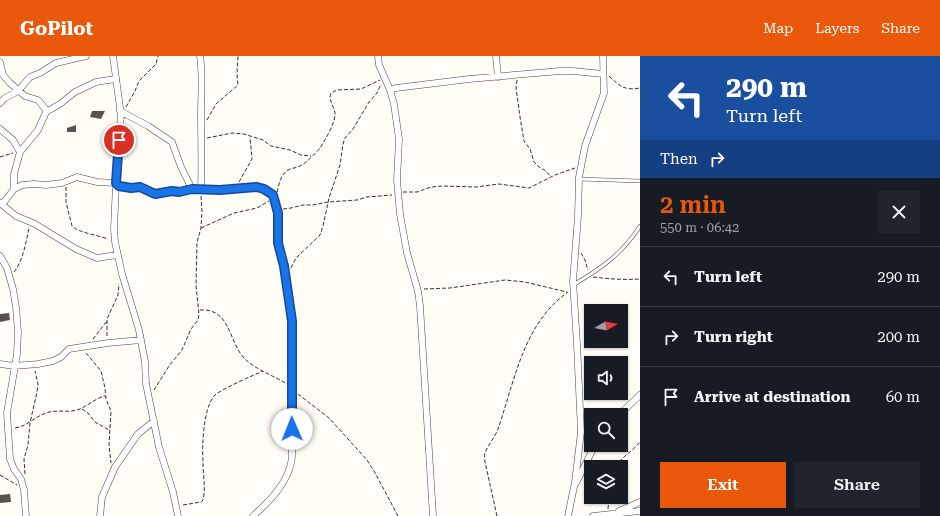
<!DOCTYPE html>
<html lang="en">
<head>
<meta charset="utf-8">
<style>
	body { margin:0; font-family:"Roboto Serif",serif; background:#20242c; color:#f1f3f6; height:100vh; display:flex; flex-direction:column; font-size:15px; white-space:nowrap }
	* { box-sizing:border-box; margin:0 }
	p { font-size:13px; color:#9ea1a6 }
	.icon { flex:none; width:22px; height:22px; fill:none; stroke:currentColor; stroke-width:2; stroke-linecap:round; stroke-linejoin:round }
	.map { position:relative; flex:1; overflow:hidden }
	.panel { display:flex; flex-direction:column; background:#171b24; width:300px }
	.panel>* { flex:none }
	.banner { background:#1a4fa0; color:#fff; overflow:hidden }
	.needle { width:26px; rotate:81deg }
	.controls { position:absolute; left:584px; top:248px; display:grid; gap:8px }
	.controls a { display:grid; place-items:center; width:44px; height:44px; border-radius:0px; background:#171b24; box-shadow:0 1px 3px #0004; font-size:20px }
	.pin { position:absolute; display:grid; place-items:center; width:34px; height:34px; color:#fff; margin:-17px; border:2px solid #fff; border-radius:50%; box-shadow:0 1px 4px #0007 }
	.me { position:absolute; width:44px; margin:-22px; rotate:359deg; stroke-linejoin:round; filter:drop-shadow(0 0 3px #0008) }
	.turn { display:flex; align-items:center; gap:14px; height:84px; padding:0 20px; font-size:18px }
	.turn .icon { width:52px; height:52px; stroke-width:2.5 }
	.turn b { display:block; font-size:28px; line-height:34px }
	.then { display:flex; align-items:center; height:38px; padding:0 20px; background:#0003; gap:8px; font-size:15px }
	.round { display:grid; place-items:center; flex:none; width:42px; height:42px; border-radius:0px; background:#20242c }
	.head { display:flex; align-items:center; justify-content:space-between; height:68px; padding:0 20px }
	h1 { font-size:24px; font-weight:600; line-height:30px; color:#ea580c }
	.cta { display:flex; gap:8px; margin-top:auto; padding:8px 20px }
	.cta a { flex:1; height:46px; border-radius:0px; background:#ea580c; color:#fff; font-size:16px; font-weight:600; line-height:46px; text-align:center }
	.cta a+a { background:#20242c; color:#f1f3f6 }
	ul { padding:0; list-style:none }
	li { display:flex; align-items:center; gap:12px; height:60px; padding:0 20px; border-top:1px solid #363941 }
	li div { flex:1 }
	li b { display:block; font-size:15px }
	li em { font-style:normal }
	header { display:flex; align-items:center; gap:24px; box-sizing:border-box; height:56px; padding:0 20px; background:#ea580c; color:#fff }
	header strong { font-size:19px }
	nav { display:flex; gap:22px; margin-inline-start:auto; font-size:14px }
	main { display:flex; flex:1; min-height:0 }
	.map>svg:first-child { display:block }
	.building { fill:#5a524d }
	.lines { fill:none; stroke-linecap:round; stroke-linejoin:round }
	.service-casing { stroke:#444; stroke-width:4 }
	.minor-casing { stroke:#444; stroke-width:7 }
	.path { stroke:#333; stroke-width:1; stroke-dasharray:4 2; stroke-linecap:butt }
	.service { stroke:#fff; stroke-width:3 }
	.minor { stroke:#fff; stroke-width:6 }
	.route-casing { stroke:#114b97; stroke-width:10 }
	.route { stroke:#1a73e8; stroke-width:7 }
</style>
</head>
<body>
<header>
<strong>GoPilot</strong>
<nav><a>Map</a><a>Layers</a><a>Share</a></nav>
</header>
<main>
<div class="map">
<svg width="640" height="460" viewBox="0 0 640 460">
	<rect width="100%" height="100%" fill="#fffdf5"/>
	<!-- building -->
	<path class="building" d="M 92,55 L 105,55 L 101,63 L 90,61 Z
		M 76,69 L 76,76 L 67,76 L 67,72 Z
		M 9,257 L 10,264 L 0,266 L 0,258 Z
		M 10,438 L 11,446 L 0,447 L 0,439 Z"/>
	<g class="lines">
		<!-- service casing -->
		<g class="service-casing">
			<path id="service" d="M 579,123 L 640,125
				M 573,229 C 602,212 622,198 640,170"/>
		</g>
		<!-- minor casing -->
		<g class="minor-casing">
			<path id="minor" d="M 113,0 L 121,59 L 117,105 L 114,173 L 115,186 L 122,218 L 139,274 L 145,306 L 146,328 L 159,391 L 173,436 L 178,460
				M 200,0 C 203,19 201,39 201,59 C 201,84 202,108 201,133
				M 378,0 L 379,9 L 390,34 L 394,48 L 399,83 L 397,124 L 400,158 L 407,197 L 418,235 L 420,250 L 433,460
				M 496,0 L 498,21
				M 0,6 L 3,19 L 10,27 L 25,40 L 38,44 L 47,55
				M 390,34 L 396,32 L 469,23 L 560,15 L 573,15 L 603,18
				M 0,47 L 5,42 L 18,35 L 30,21 L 40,17 L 56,7 L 86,0
				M 120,55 L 148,70 L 172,86 L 181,111 L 192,133
				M 0,73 L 13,84 L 20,96
				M 14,133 L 14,118 L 20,96 L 38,74 L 46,56 L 60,48 L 75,36 L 96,26 L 115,23
				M 0,147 L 16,160 L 35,168 L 76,193 L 97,202 L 117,199
				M 0,148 L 5,145 L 14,133 L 22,129 L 34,128 L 46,129 L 62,127 L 77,121 L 97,126 L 116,127 L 120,131 L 143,132 L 155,138 L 166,136 L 179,136 L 192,133 L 220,134 L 244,131 L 260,131 L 271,137 L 275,143 L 278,157 L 279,187 L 286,220 L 292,265 L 292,401 C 290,425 270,445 253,460
				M 0,200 L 7,212 L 13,233 L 16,251 L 18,276 L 17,298 L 7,357 L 10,403 L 14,413 L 21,423 L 24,434 L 26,460
				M 0,308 L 14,310 L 38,308 L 53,305 L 61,301 L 69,293 L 108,287 L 141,284
				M 619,359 L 640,339
				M 576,427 L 595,389
				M 619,455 L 640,446
				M 100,460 L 102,441 L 115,411 L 138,378 L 154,365
				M 568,460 L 575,426 L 581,376 L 577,288 L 573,225 L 578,160 L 579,121 L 585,90 L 604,37 L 603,0
				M 593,460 L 640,455"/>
		</g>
		<!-- path -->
		<path class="path" d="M 609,20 C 620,30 624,35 640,32
			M 517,24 L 516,32 L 520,61 L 524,85 L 530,93 L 534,106 L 539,111 L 546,115 L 550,120
			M 126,51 L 135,35 L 139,25 L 156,8 L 158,0
			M 207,64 L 216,48 L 238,29 L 237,18 L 238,0
			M 207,82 L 232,77 L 244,78 L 263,84 L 271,90 L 290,94 L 301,99 L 311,100
			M 0,101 L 13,97
			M 239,126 L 252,103 L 250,81
			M 66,131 L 66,146 L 72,170 C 79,177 98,179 108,183
			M 277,136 C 279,128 281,118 288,114 C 292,112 296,112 300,110 C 305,108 317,96 320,92 C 325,84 336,66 335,57 C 334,50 328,44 331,37 L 337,34 L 361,33 L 380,24
			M 403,136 L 417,136 L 431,131 L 443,130 L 476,131 L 499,128 L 529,132 L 555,119 L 575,112
			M 283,153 L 291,152 L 303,149 L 313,149 L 328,146 L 357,144 L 367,141 L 392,139
			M 201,172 L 234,157 L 257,152 L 269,145
			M 581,197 L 585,204 L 588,214
			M 291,212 L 296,202 L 320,179 L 323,170 L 329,142 L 340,109 L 343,88 L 345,82 L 353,73 L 369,46 L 377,37 L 381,28
			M 14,216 C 23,205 26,186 29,172
			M 593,221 C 609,223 624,224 640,223
			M 424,233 L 450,232 L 505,224 L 525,226 L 567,236
			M 200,254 C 232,252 228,288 246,304 C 257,314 274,320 287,328
			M 107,280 L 107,263 L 118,239 L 119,228
			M 93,283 L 107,265
			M 86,297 L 101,315 L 105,332 L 106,343 L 111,355 L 109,389 L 111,407
			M 154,334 L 169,310 L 182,294 L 191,273 L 198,264 L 199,258 L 196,230 L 197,186 L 201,172 L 202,155 L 201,140
			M 298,338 L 329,362 L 367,404 L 374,415 L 398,460
			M 82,353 L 88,357 L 95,366 L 109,374
			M 15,372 C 28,370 34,361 46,357 C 56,353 67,357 77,354 C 87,351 95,342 105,340
			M 616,411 C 621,401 633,395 640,386
			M 25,418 L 24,403 L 28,389 L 30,367 L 37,336 L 38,328 L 35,315
			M 0,419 L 17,429
			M 183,449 L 201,446 L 203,444 C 206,432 203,419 203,407 C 202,389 203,354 214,340 C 219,334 254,319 263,315
			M 608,453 L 609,441
			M 497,460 L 485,406 C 485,403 484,400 485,397 C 488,389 495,381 498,373 C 515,324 523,268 568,236"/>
		<!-- service -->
		<use href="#service" class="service"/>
		<!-- minor -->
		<use href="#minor" class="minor"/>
	</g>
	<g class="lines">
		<!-- route casing -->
		<g class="route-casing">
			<path id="route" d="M 119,84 L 116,127 L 119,130 L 131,132 L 140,131 L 155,138 L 172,135 L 179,136 L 192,133 L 220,134 L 257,131 L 264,133 L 273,139 L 278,157 L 278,187 L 284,210 L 292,265 L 292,373"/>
		</g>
		<!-- route -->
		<use href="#route" class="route"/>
	</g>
</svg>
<div class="controls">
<a><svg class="needle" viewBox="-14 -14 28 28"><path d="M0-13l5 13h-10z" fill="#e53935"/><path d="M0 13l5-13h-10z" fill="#9ea1a6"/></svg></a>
<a><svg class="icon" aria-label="sound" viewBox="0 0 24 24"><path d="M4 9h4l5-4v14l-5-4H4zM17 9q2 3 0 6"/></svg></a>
<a><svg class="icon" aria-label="search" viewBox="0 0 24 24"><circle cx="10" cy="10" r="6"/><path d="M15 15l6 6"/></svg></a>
<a><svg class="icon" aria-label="layers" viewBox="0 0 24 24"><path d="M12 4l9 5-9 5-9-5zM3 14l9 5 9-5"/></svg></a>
</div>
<div class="pin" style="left:119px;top:84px;background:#d93025"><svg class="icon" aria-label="arrive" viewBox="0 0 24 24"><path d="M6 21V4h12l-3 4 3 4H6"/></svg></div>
<svg class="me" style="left:292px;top:373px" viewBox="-20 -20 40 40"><circle r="19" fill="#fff"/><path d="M0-13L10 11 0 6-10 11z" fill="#1a73e8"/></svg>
</div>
<section class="panel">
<div class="banner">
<div class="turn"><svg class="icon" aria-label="left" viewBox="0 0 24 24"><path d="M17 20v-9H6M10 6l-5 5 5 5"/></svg><div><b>290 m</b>Turn left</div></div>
<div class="then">Then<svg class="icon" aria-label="right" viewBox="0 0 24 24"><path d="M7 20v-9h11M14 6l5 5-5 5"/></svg></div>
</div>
<div class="head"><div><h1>2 min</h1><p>550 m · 06:42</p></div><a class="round"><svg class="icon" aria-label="close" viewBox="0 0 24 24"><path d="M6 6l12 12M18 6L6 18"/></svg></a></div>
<ul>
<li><svg class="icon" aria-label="left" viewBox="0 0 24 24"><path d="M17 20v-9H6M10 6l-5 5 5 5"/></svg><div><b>Turn left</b></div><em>290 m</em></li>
<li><svg class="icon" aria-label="right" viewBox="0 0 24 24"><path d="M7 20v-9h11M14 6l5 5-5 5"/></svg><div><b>Turn right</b></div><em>200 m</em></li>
<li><svg class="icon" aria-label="arrive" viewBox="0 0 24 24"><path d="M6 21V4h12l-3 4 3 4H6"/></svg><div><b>Arrive at destination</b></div><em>60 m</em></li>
</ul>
<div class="cta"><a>Exit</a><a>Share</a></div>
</section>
</main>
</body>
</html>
